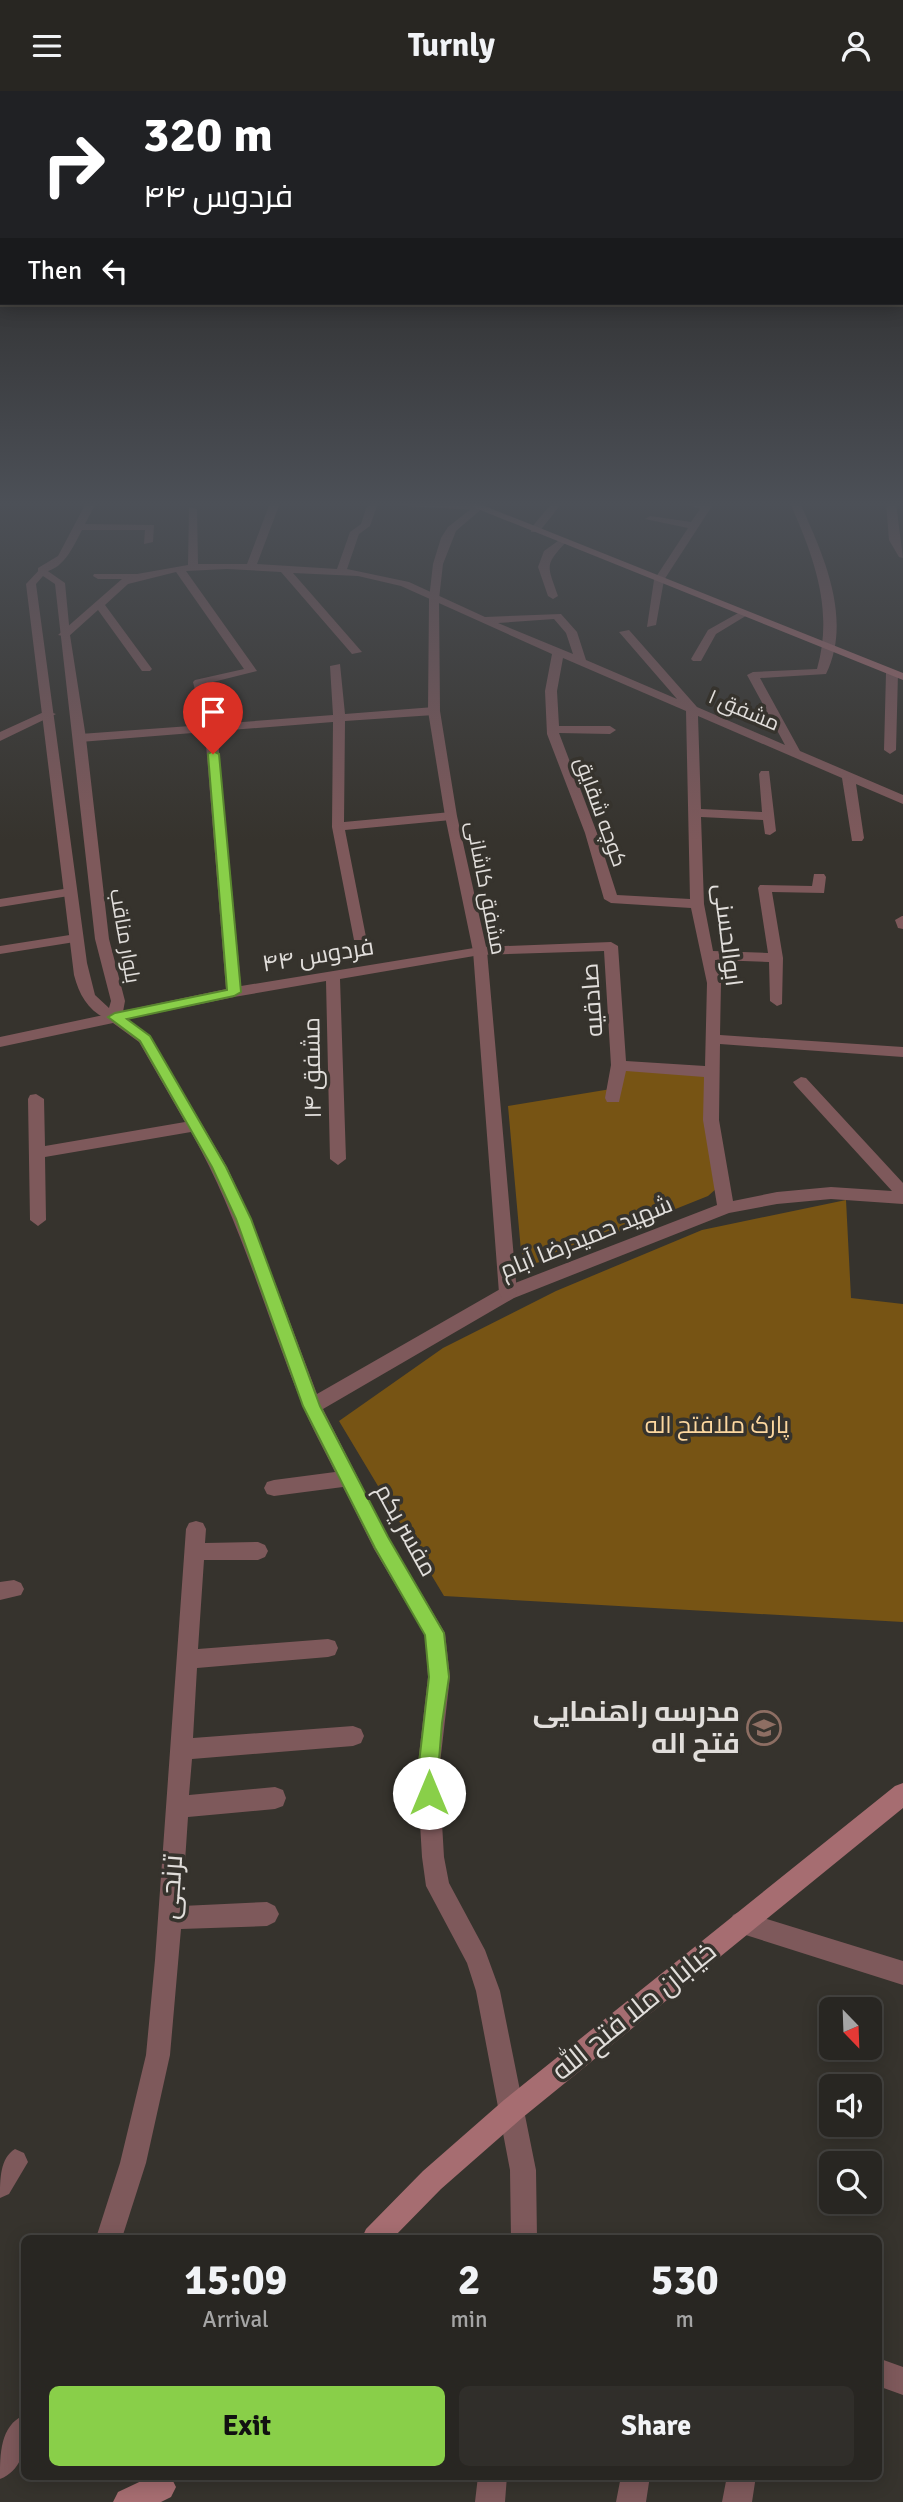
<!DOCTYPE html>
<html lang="en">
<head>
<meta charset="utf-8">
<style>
	body { margin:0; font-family:Signika,Cairo,sans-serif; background:#302e2a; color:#f1f3f6; height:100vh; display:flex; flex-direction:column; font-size:26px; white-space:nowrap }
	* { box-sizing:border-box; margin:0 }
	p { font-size:23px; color:#a5a5a5 }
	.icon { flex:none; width:38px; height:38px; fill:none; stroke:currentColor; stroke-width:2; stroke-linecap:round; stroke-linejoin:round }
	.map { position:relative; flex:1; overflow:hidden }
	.panel { position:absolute; left:21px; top:2144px; width:861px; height:245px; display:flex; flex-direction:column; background:#282622; border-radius:10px; box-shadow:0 4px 18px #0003,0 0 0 2px #444340 }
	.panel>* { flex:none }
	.top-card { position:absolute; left:0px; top:0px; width:903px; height:214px; box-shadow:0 4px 18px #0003,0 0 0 2px #444340; background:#202124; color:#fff; overflow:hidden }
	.needle { width:46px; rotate:157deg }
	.fabs { position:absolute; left:819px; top:1906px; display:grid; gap:14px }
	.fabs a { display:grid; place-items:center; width:63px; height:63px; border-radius:10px; background:#282622; box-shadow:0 4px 18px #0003,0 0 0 2px #444340; font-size:35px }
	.pin { position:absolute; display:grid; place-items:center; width:60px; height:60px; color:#fff; margin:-72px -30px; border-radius:50% 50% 50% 0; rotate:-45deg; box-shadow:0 0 7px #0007 }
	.pin .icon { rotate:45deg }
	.me { position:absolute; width:77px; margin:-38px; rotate:0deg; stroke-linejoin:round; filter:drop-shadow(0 0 5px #0008) }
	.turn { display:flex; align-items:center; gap:24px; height:147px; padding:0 28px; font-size:32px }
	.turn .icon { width:91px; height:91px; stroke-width:2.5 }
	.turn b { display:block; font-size:49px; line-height:60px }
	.then { display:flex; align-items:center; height:66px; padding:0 28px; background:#0003; gap:14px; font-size:26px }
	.eta { display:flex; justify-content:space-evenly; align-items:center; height:119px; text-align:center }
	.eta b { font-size:42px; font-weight:800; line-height:49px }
	.action { display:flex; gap:14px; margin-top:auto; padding:14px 28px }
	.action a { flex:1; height:80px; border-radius:10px; background:#89cf49; color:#111; font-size:28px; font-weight:800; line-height:80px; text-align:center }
	.action a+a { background:#302e2a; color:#f1f3f6 }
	header { display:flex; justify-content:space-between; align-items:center; height:91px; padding:0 28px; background:#282622; font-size:32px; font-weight:800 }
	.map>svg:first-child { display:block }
	.green { fill:#775414 }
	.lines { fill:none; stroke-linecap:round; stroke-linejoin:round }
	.minor { fill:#7e595b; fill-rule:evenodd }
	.tertiary { fill:#7e595b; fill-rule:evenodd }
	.secondary { fill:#a66d71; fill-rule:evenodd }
	.route { fill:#89cf49; stroke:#59872f; stroke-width:2 }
	.labels { text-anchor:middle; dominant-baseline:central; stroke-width:7; stroke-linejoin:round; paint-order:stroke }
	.far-street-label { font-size:21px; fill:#e1dedb; stroke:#36332d }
	.street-label { font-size:24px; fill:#e1dedb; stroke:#36332d }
	.park-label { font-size:24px; fill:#fcd79f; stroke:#36332d }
	.near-poi-label { font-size:28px; font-weight:bold; fill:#e1dedb; stroke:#36332d; text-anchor:end }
	.near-street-label { font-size:28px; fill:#e1dedb; stroke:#36332d }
</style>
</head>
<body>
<header><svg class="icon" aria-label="menu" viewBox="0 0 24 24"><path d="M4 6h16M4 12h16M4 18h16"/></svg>Turnly<svg class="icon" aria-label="person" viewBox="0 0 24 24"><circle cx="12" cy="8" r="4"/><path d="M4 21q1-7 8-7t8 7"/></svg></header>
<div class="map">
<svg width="903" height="2411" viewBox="0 0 903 2411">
	<rect width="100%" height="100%" fill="#36332d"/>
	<!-- green -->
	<path class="green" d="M 621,976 L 708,983 L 717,1097 L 708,1105 L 548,1169 L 528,1174 L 521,1160 L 508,1015 L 611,998 Z
		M 846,1109 L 851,1207 L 903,1213 L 903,1531 L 444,1505 L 339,1330 L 443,1257 L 556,1200 L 702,1139 Z"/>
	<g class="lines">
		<!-- minor -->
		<path class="minor" d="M 86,412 L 96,412 L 85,433 L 154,434 L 153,451 L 144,453 L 145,439 L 82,439 C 73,456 62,483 38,481 L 38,477 L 58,465 Z
			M 270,412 L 280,412 L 257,473 L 337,478 L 350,441 L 361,433 L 368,412 L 378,412 L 370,435 L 359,443 L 347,478 L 409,491 L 485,526 L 561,523 L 577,541 L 586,569 L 677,608 L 619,541 L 629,539 L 697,616 L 785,654 L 747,584 L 753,581 L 817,578 C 834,519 814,466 790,412 L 800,412 C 823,463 853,528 826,583 L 760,587 L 800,660 L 903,704 L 903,713 L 856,693 L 864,747 L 862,750 L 852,750 L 842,687 L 698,625 L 701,718 L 762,721 L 759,683 L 761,680 L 769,680 L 776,740 L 770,744 L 765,743 L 763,729 L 701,726 L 704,813 L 713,860 L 768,862 L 758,797 L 760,794 L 812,795 L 814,783 L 824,783 L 826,786 L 824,802 L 772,801 L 783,867 L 782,913 L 777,915 L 770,910 L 769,871 L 715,869 L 721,892 L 720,944 L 903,956 L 903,966 L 720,953 L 719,1029 L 733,1110 L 777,1101 L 831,1096 L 892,1100 L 796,995 L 793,991 L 801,986 L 806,987 L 903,1092 L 903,1113 L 831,1108 L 777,1113 L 729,1122 L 514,1207 L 323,1318 L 388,1446 L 445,1542 L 450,1586 L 439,1681 L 444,1766 L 449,1792 L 485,1859 L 500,1900 L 536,2079 L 537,2147 L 511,2147 L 510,2079 L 476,1900 L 467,1872 L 426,1795 L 422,1766 L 417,1681 L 428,1586 L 425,1544 L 374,1458 L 343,1396 L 274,1405 L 267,1403 L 264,1397 L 267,1391 L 274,1389 L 335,1381 C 324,1358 311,1336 302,1313 C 265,1222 240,1127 191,1041 L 45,1066 L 46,1129 L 38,1135 L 30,1129 L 28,1008 L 30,1004 L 36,1003 L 44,1008 L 45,1055 L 185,1031 L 139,951 L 113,932 L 0,956 L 0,946 L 226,898 L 205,641 L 80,651 L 74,647 L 80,643 L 204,634 L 193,591 L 195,589 L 244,578 L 176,481 L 128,493 L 105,514 L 152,578 L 150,580 L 142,580 L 98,519 L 68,546 L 58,544 L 122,488 L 98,488 L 93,485 L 94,483 L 137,483 L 188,474 L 189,416 L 197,418 L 198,473 L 247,473 ZM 227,478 L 281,481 L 352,563 L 362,561 L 293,482 L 358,485 L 401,495 L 552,563 L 545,600 L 547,643 L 585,742 L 604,808 L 611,812 L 691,817 L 707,892 L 705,975 L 626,970 L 618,855 L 611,851 L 480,856 L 241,895 L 217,640 L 333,631 L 332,736 L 354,849 L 364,849 L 366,846 L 345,739 L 451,729 L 457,725 L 451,721 L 344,731 L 345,630 L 434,624 L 440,620 L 434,616 L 345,623 L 340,573 L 330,575 L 333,624 L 216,633 L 205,593 L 257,580 L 186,480 ZM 554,528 L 566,542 L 573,563 L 498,532 ZM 563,567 L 686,620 L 690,808 L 617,804 L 597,742 L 559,642 L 610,643 L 616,639 L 610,635 L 559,635 L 557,600 ZM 604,860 L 611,974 L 605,1007 L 607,1011 L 619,1011 L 626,980 L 704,986 L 703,1029 L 717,1114 L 502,1197 L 317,1303 L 251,1128 L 227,1076 L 150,945 L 128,928 L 234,906 L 326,890 L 330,1068 L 338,1074 L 346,1068 L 340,888 L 480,864 Z
			M 397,412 L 477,413 L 488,412 L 479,419 L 402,415 Z
			M 552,412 L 562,412 L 539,441 L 531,441 L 531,437 Z
			M 681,412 L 714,412 L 664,489 L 656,534 L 647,536 L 654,489 L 688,437 L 645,428 L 650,425 L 691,431 L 700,418 Z
			M 886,412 L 896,412 L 903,467 L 899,466 L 889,449 Z
			M 562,447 L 567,450 C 544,475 547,473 558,505 L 553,508 L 548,505 L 538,476 L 544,460 Z
			M 740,521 L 749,523 L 716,543 L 701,570 L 693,570 L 691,568 L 708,539 Z
			M 892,579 L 898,582 L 896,659 L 890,663 L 884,659 L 886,582 Z
			M 46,620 L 56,623 L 0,650 L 0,641 Z
			M 70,797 L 75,798 L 75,804 L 0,816 L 0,808 Z
			M 902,825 L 903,825 L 903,838 L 898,837 L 895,829 Z
			M 76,843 L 81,844 L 81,850 L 0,863 L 0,855 Z
			M 196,1430 L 203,1432 L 206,1438 L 205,1452 L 258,1451 L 265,1454 L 268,1460 L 265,1466 L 258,1469 L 204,1469 L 198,1558 L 328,1548 L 335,1550 L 338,1557 L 335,1564 L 328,1566 L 197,1577 L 193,1647 L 353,1635 L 361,1638 L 364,1645 L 361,1652 L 353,1655 L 192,1668 L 189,1704 L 275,1696 L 283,1699 L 286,1707 L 283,1715 L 275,1718 L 188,1726 L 182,1815 L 267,1811 L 275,1815 L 279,1823 L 275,1831 L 267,1835 L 181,1838 L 170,1964 L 146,2072 L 122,2147 L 96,2147 L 120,2072 L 146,1964 L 155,1869 L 186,1438 L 189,1432 Z
			M 14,1489 L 21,1492 L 24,1498 L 21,1504 L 0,1509 L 0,1491 Z
			M 741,1820 L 903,1870 L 903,1894 L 733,1840 L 729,1832 L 733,1824 Z
			M 15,2058 L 24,2062 L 28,2071 L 9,2103 L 0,2107 C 0,2088 0,2067 15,2058 Z
			M 878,2267 L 903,2276 L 903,2304 L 878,2295 Z
			M 24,2324 C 26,2348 27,2377 0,2388 C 0,2363 0,2335 24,2324 Z
			M 478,2385 L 507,2385 L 505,2411 L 475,2411 Z
			M 621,2385 L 650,2385 L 646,2411 L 616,2411 Z
			M 727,2385 L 756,2385 L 752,2411 L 722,2411 Z"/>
		<!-- tertiary -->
		<path class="tertiary" d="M 476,414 L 484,416 L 456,440 L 443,473 L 439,508 L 440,620 L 457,725 L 487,860 L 517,1202 L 514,1207 L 502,1207 L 499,1202 L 473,860 L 445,725 L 428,620 L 429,508 L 433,473 L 441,447 L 448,436 Z
			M 42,476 L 65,492 L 70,544 L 86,647 L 109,848 L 125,910 L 122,926 L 115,931 C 91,924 80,907 74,884 L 26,493 ZM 43,485 L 55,493 L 95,848 L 111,910 L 109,917 L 95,904 L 87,872 L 36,493 Z"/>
		<!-- secondary -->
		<path class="secondary" d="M 463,412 L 477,412 L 903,582 L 903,589 Z
			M 903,1692 L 903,1717 L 522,2027 L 441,2098 L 393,2147 L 362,2147 L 366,2138 L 423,2080 L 504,2009 L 895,1695 Z
			M 152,2385 L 171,2386 L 176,2396 L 171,2406 L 161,2411 L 113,2411 L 118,2401 Z"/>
	</g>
	<!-- sky -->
	<linearGradient id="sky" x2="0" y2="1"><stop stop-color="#1e1c19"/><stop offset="0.55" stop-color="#4c5057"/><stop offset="1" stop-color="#4c5057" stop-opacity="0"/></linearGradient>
	<rect width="903" height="750" fill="url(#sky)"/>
	<!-- route -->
	<path class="route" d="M 213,660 L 219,663 L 241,901 L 234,905 L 127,928 L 150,945 L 226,1076 L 251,1128 L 320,1315 L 388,1446 L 444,1542 L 449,1586 L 442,1632 L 438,1681 L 439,1702 L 436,1709 L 429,1712 L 422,1709 L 418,1681 L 429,1586 L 425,1544 L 375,1457 L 303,1315 L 236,1128 L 212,1076 L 140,950 L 108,926 L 115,922 L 227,899 L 208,663 Z"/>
	<!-- icons -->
	<defs>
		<g id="school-ring" transform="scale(1.75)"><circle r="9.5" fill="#36332d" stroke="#8d6e63" stroke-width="1.5"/><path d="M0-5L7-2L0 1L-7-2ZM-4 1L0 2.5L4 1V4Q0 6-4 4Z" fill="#8d6e63"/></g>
	</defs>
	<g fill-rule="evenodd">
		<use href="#school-ring" x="764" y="1637"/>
	</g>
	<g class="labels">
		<!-- far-street labels -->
		<g class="far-street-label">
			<text transform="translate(744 619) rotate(23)">مشفق ۱</text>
			<text transform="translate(601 721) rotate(70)">کوچه شقایق</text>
			<text transform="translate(486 797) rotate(79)">مشفق کاشانی</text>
			<text transform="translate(125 845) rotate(80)">بلوار مناقب</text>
		</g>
		<!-- street labels -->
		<g class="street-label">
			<text transform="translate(728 844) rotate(83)">ابوالحسنی</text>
			<text transform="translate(318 864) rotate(-9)">فردوس ۴۴</text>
			<text transform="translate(592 909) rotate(-94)">صادقیه</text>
			<text transform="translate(312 977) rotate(-91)">مشفق ۱۴</text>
			<text transform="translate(586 1146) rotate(-22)">شهید حمیدرضا آبام</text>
			<text transform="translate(406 1439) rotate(61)">مفسر یکم</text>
		</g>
		<!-- park labels -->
		<g class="park-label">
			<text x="717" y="1334">پارک ملافتح اله</text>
		</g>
		<!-- near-poi labels -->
		<g class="near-poi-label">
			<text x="740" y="1621">مدرسه راهنمایی<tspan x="740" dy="32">فتح اله</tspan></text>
		</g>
		<!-- near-street labels -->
		<g class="near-street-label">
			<text transform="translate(171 1796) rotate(-86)">ترنجی</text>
			<text transform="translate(634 1920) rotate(-39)">خیابان ملا فتح الله</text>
		</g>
	</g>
</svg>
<div class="fabs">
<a><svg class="needle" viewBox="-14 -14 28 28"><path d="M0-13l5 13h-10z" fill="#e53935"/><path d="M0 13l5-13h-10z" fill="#a5a5a5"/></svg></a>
<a><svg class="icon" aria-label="sound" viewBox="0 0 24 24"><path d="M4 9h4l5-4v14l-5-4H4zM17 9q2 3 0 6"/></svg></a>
<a><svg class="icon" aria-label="search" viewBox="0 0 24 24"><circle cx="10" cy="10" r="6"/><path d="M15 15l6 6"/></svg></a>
</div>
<div class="pin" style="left:213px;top:663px;background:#d93025"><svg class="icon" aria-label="arrive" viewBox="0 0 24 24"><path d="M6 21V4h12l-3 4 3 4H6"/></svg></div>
<svg class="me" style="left:429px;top:1702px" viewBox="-20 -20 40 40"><circle r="19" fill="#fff"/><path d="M0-13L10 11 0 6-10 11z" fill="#89cf49"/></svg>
<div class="top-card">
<div class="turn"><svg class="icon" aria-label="right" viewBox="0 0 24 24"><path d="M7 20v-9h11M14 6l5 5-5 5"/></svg><div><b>320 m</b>فردوس ۴۴</div></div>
<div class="then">Then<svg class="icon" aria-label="left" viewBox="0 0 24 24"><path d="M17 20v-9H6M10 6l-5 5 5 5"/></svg></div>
</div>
<section class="panel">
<div class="eta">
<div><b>15:09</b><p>Arrival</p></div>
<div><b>2</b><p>min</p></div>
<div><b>530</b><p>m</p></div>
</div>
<div class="action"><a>Exit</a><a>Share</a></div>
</section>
</div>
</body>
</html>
